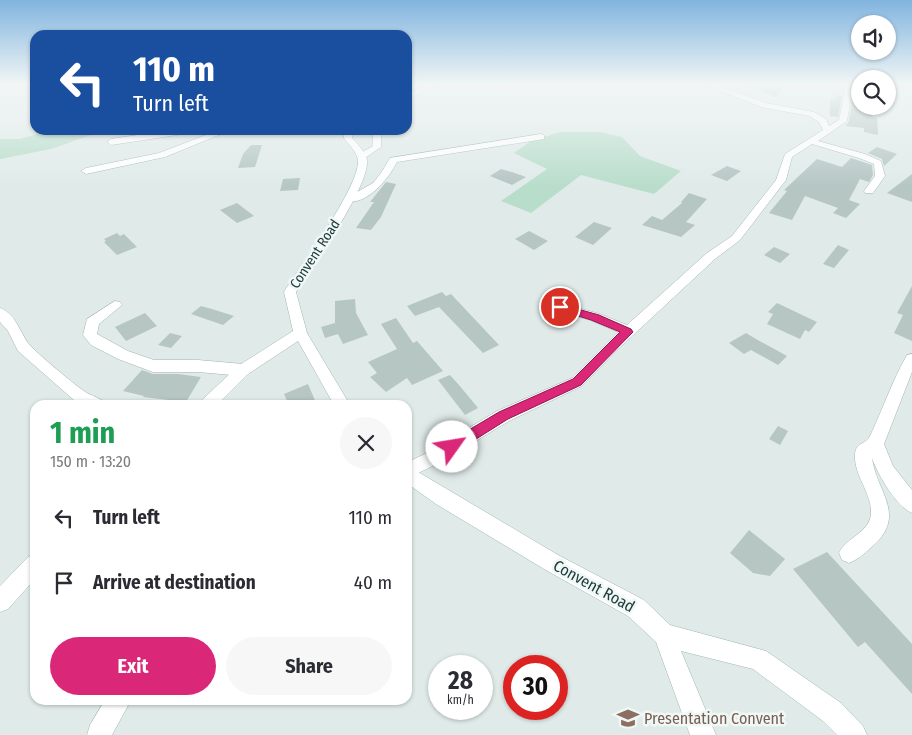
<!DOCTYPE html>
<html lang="en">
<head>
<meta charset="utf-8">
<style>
	body { margin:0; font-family:"Fira Sans Condensed",sans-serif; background:#f7f7f7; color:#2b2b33; height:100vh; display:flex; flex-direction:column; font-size:19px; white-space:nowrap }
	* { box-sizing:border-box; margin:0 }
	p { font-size:16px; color:#7c7c81 }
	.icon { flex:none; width:28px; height:28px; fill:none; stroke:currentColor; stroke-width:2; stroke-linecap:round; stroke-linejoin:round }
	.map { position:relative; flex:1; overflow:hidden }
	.panel { position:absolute; left:30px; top:400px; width:382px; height:305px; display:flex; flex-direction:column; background:#fff; border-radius:15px; box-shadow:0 1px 4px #0004 }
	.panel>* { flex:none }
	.top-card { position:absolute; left:30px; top:30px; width:382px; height:105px; border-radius:15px; box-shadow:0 1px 4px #0004; background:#1a4fa0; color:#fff; overflow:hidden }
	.buttons { position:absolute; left:851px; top:15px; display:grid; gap:10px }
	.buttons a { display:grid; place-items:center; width:45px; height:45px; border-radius:50%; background:#fff; box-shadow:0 1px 4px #0004; font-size:25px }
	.speed { position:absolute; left:428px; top:655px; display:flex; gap:10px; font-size:25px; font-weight:700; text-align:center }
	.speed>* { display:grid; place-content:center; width:65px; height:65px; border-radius:50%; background:#fff; box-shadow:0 1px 4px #0004; line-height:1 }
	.speed small { font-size:12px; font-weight:400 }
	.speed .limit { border:8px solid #d22; background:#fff; color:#111 }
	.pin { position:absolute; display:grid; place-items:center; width:42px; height:42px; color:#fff; margin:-21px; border:2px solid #fff; border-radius:50%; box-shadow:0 1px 5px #0007 }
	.me { position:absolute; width:55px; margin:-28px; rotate:58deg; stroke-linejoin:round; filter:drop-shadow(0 0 4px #0008) }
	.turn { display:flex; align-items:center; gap:18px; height:105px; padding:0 20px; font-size:22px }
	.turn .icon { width:65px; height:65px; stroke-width:2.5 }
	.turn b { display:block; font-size:35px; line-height:42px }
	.round { display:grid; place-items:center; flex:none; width:52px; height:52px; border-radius:26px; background:#f7f7f7 }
	.overview { display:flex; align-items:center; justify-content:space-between; height:85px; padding:0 20px }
	h1 { font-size:30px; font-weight:700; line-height:38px; color:#1e9e55 }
	.button { display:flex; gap:10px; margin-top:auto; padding:10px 20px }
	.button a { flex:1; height:58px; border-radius:30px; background:#db2777; color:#fff; font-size:20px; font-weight:700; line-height:58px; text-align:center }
	.button a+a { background:#f7f7f7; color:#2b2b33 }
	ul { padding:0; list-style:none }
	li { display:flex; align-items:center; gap:15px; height:65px; padding:0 20px }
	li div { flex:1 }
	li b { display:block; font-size:19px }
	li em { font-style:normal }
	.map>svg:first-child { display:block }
	.green { fill:#b8ddcb }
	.building { fill:#b5c6c3 }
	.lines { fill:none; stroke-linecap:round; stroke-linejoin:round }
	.street-casing { stroke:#a3b3b2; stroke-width:1 }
	.secondary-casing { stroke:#9eb7b5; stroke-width:1 }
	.street { fill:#fff; fill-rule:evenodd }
	.secondary { fill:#fff; fill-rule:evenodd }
	.route { fill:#db2777; stroke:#8e194d }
	.labels { text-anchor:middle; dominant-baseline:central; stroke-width:5; stroke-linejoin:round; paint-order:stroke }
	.street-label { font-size:14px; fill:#203c3c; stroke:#f0f8f6 }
	.near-street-label { font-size:16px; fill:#203c3c; stroke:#f0f8f6 }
	.near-education-label { font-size:16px; fill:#785e54; stroke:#f0f8f6; text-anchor:start }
</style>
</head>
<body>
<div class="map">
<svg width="912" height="735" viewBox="0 0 912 735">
	<rect width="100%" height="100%" fill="#e0ebe9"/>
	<!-- green -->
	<path class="green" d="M 49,130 L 105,130 L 51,149 L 0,159 L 0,139 L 20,139 Z
		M 560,132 L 600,132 L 622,137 L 640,156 L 681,171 L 654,194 L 581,175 L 531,213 L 501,201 L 547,169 L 514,153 L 531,141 Z"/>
	<!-- building -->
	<path class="building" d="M 745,85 L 785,85 L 776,97 Z
		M 836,95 L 842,96 L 838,117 L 830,116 L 830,99 L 835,100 Z
		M 853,98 L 860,100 L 860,106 L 875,106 L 872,117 L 877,118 L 878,135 L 864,132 L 864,128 L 846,126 L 849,121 Z
		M 251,145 L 262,145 L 255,167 L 238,168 L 243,154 Z
		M 877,147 L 897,154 L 884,166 L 882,159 L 868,153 Z
		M 851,158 L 872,165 L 873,175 L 869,182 L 860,179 L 849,200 L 860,204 L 846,218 L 833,213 L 838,208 L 805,196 L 792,220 L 769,213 L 787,191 L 784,190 L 817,159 L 842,167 Z
		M 727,166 L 741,171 L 727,181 L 711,175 Z
		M 501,169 L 512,172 L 526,177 L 512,185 L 490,176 Z
		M 912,174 L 912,202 L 887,193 Z
		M 300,178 L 298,190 L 280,191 L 283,179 Z
		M 386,182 L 396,184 L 381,217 L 371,230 L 356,228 L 374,202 L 370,202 Z
		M 689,193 L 707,199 L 686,222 L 695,225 L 681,237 L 642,225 L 652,216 L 662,220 L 682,203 L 681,202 Z
		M 237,203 L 254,216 L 237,223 L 220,210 Z
		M 594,222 L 612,228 L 593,245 L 575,237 Z
		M 529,231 L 548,241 L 534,250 L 515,239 Z
		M 117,233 L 120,236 L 124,234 L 137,247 L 117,255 L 104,242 L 106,241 L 104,239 Z
		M 838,245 L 849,250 L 834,268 L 823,264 Z
		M 774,247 L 790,254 L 780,263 L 764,255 Z
		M 912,286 L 912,341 L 894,333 L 903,315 L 897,313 Z
		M 442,292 L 446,296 L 451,294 L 499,345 L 483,353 L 439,307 L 415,316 L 407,306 Z
		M 355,299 L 356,313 L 368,335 L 343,344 L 338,334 L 325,338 L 321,327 L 335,323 L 335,301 Z
		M 777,303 L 817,322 L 809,332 L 805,330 L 800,339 L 767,324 L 773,314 L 768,312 Z
		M 201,306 L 212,309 L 234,316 L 223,325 L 191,314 Z
		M 145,313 L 157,326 L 126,341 L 115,327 Z
		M 396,318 L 413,343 L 417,341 L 443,371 L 412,385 L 407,378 L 386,392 L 370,377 L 377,373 L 368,362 L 397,349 L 381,324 Z
		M 170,333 L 182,336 L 171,348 L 158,345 Z
		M 746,333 L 756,339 L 787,356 L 778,365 L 751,350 L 744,354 L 729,343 Z
		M 142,370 L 153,374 L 178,374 L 201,377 L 186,402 L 143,397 L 144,396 L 123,391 Z
		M 450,375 L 459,385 L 478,408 L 465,415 L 438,380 Z
		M 308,384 L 317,405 L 289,405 L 284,394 Z
		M 778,426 L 788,431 L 780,445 L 769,439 Z
		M 749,530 L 785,559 L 770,576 L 753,573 L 730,553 Z
		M 827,552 L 912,644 L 912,694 L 865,642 L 858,647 L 793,569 Z"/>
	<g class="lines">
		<!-- street casing -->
		<g class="street-casing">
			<path id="street" d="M 427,85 L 436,85 L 408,99 L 408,94 Z
				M 706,85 L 715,85 L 766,103 L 814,112 L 826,119 L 829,126 L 839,120 L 846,85 L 853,85 L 847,121 L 818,141 L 865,154 L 881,161 L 885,176 L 873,193 L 865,193 L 864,191 L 875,176 L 874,164 L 859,158 L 812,144 L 792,157 L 786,180 L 740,240 L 715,259 L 616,351 L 582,386 L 509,421 L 441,462 L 408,478 L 408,462 L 429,452 L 497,411 L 572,378 L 618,332 L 590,320 L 544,307 L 542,304 L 544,301 L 549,300 L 600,314 L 627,325 L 707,253 L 732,236 L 776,180 L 785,154 L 823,130 L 819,122 L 809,116 L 761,107 Z
				M 173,130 L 194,130 L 190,133 L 111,145 L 107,142 L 111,139 Z
				M 219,130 L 231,130 L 165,157 L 86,174 L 81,171 L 86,168 L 159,153 Z
				M 373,130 L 381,130 L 381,147 L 365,158 L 359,158 L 359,154 L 373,146 Z
				M 541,134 L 544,135 L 544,139 L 397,162 C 389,178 367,206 346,201 L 345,199 L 373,183 L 381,173 L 390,158 Z
				M 115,301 L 120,302 L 122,305 L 99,324 L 97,334 L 128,351 L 154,360 L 198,360 L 243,364 L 248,366 L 251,370 L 248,374 L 243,376 L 198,372 L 153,372 L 118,359 L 91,345 L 83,335 L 87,319 Z
				M 0,308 C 15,313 20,332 28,343 C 35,352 77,387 87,393 C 94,397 102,398 106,405 L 83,405 L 75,401 L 18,351 L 8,331 L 0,322 Z
				M 912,354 L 912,372 L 884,444 L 893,466 L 912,490 L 912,513 C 896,506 878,475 872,458 C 876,491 907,514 874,545 C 866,552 859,559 849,563 L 842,560 L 839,553 C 845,539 865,534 870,519 C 876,498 854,477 855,456 C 855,441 865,446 870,436 C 883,409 892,381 907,355 Z
				M 105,700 L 131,700 L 112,735 L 87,735 L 90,725 Z"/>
		</g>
		<!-- secondary casing -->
		<g class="secondary-casing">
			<path id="secondary" d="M 345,130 L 353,130 L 352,138 C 357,144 366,152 367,160 C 370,186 312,267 296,292 L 307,333 L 350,405 L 334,405 L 298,341 L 248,374 L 217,405 L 199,405 L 201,401 L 238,366 L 293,331 L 284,292 C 300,266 359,188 358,161 C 358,153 348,144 344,138 Z
				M 408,466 L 558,555 L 644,600 L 670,625 L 766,651 L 841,703 L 863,726 L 867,735 L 837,735 L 823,721 L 753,669 L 681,651 L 716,735 L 690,735 L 656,642 L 628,616 L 544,569 L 436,504 L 408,484 Z
				M 35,554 L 35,579 L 8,609 L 0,612 L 0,586 L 28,557 Z"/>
		</g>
		<!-- street -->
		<use href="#street" class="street"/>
		<!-- secondary -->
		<use href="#secondary" class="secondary"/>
	</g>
	<!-- sky -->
	<linearGradient id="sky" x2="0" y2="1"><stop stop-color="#81b4df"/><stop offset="0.45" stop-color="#f1f6f5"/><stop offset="1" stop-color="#f1f6f5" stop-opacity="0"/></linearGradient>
	<rect width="912" height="187" fill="url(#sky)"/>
	<!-- route -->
	<path class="route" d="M 560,304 L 599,315 L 631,329 L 633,332 L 581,385 L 508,419 L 457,451 L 452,453 L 447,451 L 445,447 L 447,443 L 499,412 L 573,379 L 620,332 L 591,320 L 556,309 L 555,307 Z"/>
	<!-- icons -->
	<defs>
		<g id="school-bare" transform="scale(1.725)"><path d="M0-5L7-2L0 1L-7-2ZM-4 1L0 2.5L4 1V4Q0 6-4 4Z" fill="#8d6e63" stroke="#f0f8f6" stroke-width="2.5" paint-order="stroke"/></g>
	</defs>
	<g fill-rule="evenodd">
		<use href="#school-bare" x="628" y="718"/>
	</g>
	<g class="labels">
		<!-- street labels -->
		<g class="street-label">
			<text transform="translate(315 254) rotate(-57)">Convent Road</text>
		</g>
		<!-- near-street labels -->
		<g class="near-street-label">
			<text transform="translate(594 586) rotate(29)">Convent Road</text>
		</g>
		<!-- near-education labels -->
		<g class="near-education-label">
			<text x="644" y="718">Presentation Convent</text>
		</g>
	</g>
</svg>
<div class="buttons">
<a><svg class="icon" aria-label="sound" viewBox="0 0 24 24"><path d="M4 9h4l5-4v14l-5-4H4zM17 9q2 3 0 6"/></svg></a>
<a><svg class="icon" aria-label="search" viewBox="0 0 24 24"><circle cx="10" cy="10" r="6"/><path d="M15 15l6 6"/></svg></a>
</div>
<div class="speed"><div>28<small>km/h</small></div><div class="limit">30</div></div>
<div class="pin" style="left:560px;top:307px;background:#d93025"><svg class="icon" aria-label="arrive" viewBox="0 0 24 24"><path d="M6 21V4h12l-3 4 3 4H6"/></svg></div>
<svg class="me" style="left:452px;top:447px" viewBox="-20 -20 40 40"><circle r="19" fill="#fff"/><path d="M0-13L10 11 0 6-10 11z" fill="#db2777"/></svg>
<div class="top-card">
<div class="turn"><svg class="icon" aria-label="left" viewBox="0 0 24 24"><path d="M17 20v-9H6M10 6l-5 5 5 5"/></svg><div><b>110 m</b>Turn left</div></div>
</div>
<section class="panel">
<div class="overview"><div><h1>1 min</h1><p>150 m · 13:20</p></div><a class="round"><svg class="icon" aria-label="close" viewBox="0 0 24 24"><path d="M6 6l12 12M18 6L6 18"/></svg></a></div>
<ul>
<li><svg class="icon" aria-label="left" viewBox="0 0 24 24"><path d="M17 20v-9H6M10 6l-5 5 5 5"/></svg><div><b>Turn left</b></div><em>110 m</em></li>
<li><svg class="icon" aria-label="arrive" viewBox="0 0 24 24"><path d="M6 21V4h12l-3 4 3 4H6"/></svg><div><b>Arrive at destination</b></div><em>40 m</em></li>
</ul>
<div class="button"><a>Exit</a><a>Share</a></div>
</section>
</div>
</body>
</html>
